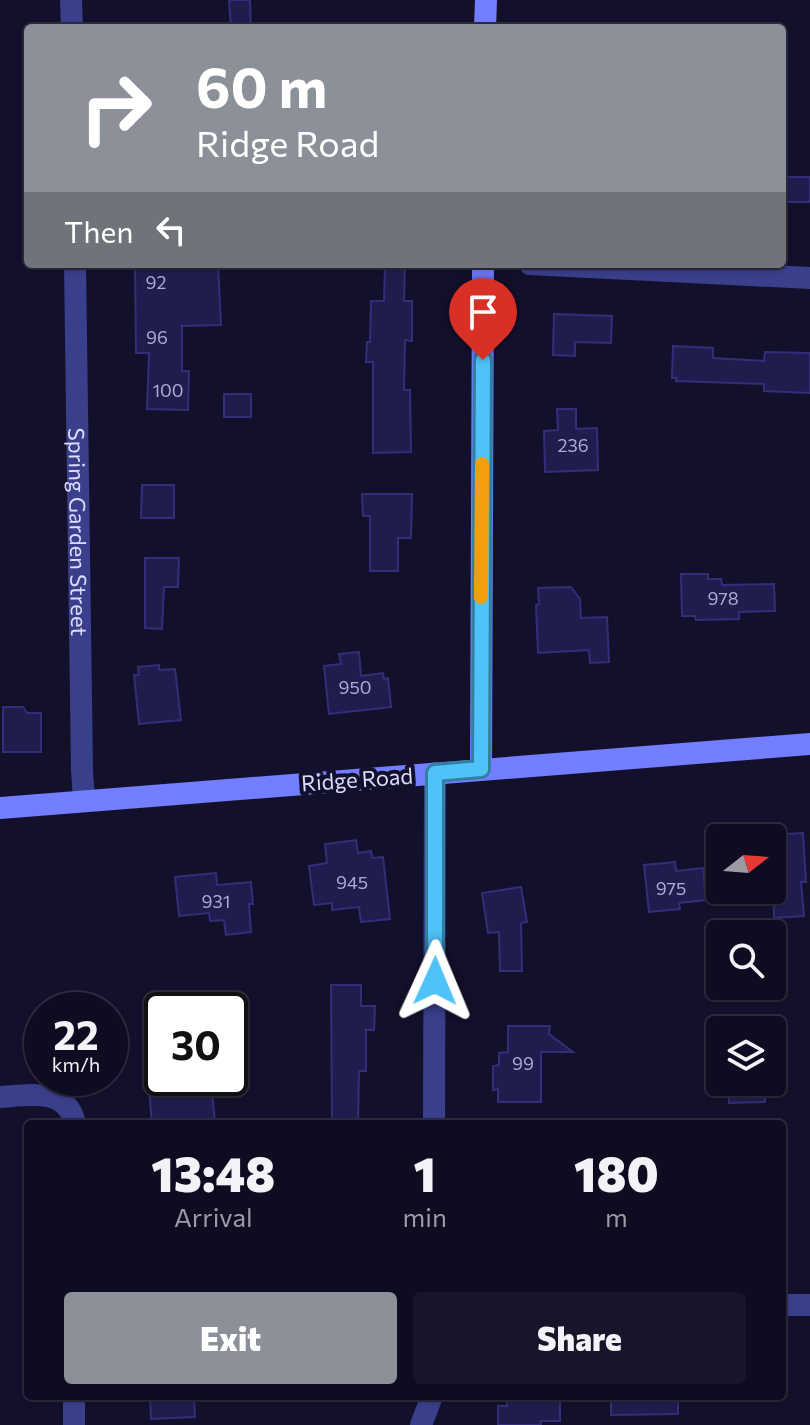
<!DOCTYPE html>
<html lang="en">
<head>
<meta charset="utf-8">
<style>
	body { margin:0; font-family:Commissioner,sans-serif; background:#17152a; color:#f1f3f6; height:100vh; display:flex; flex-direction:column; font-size:30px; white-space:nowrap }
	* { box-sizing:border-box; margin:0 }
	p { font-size:26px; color:#9b9ba5 }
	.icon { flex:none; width:44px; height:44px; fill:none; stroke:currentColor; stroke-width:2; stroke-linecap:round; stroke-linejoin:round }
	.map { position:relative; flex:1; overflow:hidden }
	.sheet { position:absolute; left:24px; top:1120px; width:762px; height:280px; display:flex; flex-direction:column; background:#0e0c21; border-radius:8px; box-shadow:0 2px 6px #0004,0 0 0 2px #2e2c3f }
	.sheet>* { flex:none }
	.guide { position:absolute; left:24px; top:24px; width:762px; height:244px; border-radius:8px; box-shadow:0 2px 6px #0004,0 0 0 2px #2e2c3f; background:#8c9099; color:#fff; overflow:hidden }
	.needle { width:52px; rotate:73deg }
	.tools { position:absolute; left:706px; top:824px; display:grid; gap:16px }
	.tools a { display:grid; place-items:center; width:80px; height:80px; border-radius:8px; background:#0e0c21; box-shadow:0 2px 6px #0004,0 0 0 2px #2e2c3f; font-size:40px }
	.speed { position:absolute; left:24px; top:992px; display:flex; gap:16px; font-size:40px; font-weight:700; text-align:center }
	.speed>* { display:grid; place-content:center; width:104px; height:104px; border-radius:50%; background:#0e0c21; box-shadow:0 2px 6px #0004,0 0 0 2px #2e2c3f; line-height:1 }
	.speed small { font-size:20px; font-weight:400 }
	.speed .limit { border:4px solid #111; border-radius:12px; background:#fff; color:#111 }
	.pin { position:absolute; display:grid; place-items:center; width:68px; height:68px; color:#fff; margin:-82px -34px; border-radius:50% 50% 50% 0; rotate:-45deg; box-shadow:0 0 8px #0007 }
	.pin .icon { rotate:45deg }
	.me { position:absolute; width:88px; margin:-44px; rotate:1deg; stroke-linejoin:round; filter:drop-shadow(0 0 6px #0008) }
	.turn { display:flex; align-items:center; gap:28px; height:168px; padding:0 40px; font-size:36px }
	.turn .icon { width:104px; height:104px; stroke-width:2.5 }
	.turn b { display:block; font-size:56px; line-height:68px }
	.then { display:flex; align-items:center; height:76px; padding:0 40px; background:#0003; gap:16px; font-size:30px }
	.eta { display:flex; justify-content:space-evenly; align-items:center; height:136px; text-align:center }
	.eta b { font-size:48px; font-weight:800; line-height:56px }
	.cta { display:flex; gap:16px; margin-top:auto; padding:16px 40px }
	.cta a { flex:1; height:92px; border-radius:8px; background:#8c9099; color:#fff; font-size:32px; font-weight:800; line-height:92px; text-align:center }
	.cta a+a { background:#17152a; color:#f1f3f6 }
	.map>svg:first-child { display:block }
	.building { fill:#211c4e; stroke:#352d7a; stroke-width:2 }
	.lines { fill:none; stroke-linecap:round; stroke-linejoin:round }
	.minor { stroke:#3a3f8c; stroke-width:22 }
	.secondary { stroke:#737dff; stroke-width:22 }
	.route-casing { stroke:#337fa1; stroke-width:20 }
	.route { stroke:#4fc3f7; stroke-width:14 }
	.slow { stroke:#f59e0b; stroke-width:14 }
	.labels { text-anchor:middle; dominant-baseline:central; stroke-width:8; stroke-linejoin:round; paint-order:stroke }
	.number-label { font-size:18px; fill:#adacd3 }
	.street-label { font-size:22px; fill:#dcdcff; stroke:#13102c }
</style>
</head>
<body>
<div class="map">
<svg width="810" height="1425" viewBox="0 0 810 1425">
	<rect width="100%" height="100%" fill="#13102c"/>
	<!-- building -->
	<path class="building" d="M 229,0 L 250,0 L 251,28 L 231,28 Z
		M 782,177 L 810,177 L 810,202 L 782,202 Z
		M 135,264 L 218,264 L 221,325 L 182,326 L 182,371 L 189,371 L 188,410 L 147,409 L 149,353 L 136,353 Z
		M 385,264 L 405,264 L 404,301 L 412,301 L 412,341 L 405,340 L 404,390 L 410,390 L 411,452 L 373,453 L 373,362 L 366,362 L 367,342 L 370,342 L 371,301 L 384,301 Z
		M 554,314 L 612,316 L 611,343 L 575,342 L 575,356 L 553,355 Z
		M 673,346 L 713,348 L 713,358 L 764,361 L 765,352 L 810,353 L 810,393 L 764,391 L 764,384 L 676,381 L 677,378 L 672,378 Z
		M 224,394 L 251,394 L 251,417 L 224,417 Z
		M 557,409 L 576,409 L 576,429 L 597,428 L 598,470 L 545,472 L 544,431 L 558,430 Z
		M 142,485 L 174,485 L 174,518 L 141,518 Z
		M 362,494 L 412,494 L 411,538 L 398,538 L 398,571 L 370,571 L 370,516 L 363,516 Z
		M 145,558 L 179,558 L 178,587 L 164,587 L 162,629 L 145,628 Z
		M 681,574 L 708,574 L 708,579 L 721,579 L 722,585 L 774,584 L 775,611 L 739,612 L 739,619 L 696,620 L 695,616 L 682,616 Z
		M 571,587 L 580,599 L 581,618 L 607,617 L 609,662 L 590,663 L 589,650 L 538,653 L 536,605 L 539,604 L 538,588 Z
		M 359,652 L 361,676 L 383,673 L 384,679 L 388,678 L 391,707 L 329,714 L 324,666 L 341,664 L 339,654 Z
		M 159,665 L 159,670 L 175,669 L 181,720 L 139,724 L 134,675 L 139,675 L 138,667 Z
		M 3,707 L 23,707 L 27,713 L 41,713 L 41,752 L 3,752 Z
		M 803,833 L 806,882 L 801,882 L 804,916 L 774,918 L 772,835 Z
		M 356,840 L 358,853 L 371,851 L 372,858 L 383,857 L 390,919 L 361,922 L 359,907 L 332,910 L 332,903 L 314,905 L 309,866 L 327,863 L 325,844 Z
		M 675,862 L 676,871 L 703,868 L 706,900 L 679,903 L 680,909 L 649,912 L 644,865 Z
		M 216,873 L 217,885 L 251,882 L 253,904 L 249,904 L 251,932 L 226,935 L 224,920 L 210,921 L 209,913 L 179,916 L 175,877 Z
		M 521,887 L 527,922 L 521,923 L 522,971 L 500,971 L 499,932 L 488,933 L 482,893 Z
		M 331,985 L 361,985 L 361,1006 L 375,1006 L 374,1030 L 366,1030 L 366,1071 L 359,1071 L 358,1124 L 332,1124 Z
		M 508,1026 L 550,1026 L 549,1034 L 573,1052 L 541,1052 L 541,1102 L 498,1102 L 498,1089 L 493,1090 L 493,1066 L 499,1065 L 499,1053 L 508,1052 Z
		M 148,1078 L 178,1078 L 178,1083 L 211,1080 L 215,1123 L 152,1124 Z
		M 729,1082 L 765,1082 L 765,1102 L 729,1103 Z
		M 150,1396 L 194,1396 L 195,1417 L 151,1419 Z
		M 507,1396 L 560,1396 L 560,1421 L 541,1421 L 541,1425 L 498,1425 L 498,1406 L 507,1406 Z
		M 611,1396 L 678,1396 L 678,1414 L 611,1415 Z"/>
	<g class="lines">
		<!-- minor -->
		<g class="minor">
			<path d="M 71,0 L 72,28"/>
			<path id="s1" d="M 75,264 L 82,770 L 84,800"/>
			<path d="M 530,264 L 810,278"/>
			<path d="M 0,1097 C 29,1095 68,1087 75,1124"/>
			<path d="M 434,1124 L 435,773"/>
			<path d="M 782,1305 L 810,1305"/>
			<path d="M 74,1425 L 74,1396"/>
			<path d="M 421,1425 L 432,1396"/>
		</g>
		<!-- secondary -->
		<path class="secondary" d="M 485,28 L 486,0
			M 481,769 L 483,264
			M 0,808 L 810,744"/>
	</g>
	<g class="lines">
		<!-- route casing -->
		<g class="route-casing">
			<path id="route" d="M 435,981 L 435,773 L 481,769 L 483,360"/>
		</g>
		<!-- route -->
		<use href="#route" class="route"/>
		<!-- slow -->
		<path class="slow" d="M 481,597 L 482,464"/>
	</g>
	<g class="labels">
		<!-- number labels -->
		<g class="number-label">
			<text x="156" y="282">92</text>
			<text x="157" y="337">96</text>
			<text x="168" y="390">100</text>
			<text x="573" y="445">236</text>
			<text x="723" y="598">978</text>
			<text x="355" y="687">950</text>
			<text x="352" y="882">945</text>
			<text x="671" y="888">975</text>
			<text x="216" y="901">931</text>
			<text x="523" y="1063">99</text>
		</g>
		<!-- street labels -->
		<g class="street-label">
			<text stroke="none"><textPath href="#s1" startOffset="268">Spring Garden Street</textPath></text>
			<text transform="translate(357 779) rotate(-4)">Ridge Road</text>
		</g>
	</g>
</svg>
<div class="tools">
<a><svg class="needle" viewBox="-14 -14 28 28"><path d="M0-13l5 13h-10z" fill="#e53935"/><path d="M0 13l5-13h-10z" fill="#9b9ba5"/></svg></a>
<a><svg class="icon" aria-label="search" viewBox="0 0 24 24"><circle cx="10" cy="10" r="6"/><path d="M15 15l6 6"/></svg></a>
<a><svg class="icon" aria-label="layers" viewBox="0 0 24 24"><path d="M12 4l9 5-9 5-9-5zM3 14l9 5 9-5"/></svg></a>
</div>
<div class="speed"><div>22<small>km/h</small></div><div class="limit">30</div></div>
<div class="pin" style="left:483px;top:360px;background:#d93025"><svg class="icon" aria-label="arrive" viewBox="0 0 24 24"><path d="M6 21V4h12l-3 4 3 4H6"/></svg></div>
<svg class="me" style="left:435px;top:981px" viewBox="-20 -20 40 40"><path d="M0-17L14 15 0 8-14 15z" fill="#4fc3f7" stroke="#fff" stroke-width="4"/></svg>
<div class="guide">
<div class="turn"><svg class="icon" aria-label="right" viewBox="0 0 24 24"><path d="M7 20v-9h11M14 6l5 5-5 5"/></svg><div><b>60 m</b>Ridge Road</div></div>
<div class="then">Then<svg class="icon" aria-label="left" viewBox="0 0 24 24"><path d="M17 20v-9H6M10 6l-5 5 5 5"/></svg></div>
</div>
<section class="sheet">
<div class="eta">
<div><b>13:48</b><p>Arrival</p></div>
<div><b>1</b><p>min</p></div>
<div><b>180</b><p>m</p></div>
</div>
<div class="cta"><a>Exit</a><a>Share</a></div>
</section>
</div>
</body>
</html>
